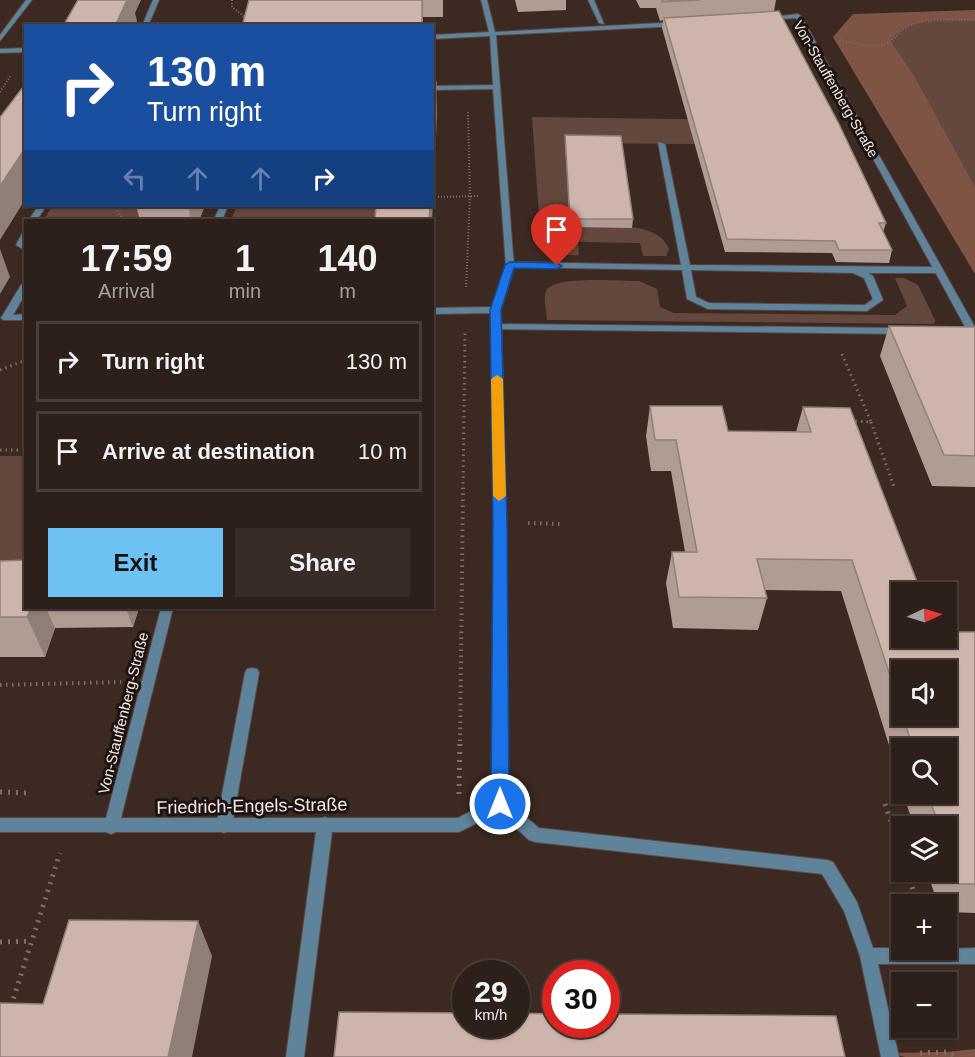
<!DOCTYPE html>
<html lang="en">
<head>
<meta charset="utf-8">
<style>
	body { margin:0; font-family:Arial,sans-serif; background:#392c27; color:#f1f3f6; height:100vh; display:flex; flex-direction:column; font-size:22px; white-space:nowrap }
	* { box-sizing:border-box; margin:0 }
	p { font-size:20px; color:#a7a2a2 }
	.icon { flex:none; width:33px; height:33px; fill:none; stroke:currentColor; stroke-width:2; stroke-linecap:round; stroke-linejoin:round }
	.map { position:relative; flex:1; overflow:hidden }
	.details { position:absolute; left:24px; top:219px; width:410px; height:390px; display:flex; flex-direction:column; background:#2d1f1a; border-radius:0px; box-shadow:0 2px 4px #0004,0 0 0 2px #483d39 }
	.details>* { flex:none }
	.guide { position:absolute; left:24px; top:24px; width:410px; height:183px; border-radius:0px; box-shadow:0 2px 4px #0004,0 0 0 2px #483d39; background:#1a4fa0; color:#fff; overflow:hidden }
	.needle { width:39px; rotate:86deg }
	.buttons { position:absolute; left:891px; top:582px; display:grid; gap:12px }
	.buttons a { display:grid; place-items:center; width:66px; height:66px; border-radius:0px; background:#2d1f1a; box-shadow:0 2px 4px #0004,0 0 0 2px #483d39; font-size:30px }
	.speed { position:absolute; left:452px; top:960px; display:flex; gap:12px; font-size:30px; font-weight:700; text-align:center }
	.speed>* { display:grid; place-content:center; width:78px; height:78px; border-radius:50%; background:#2d1f1a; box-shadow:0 2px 4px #0004,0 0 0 2px #483d39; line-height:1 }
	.speed small { font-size:15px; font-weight:400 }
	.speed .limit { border:9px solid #d22; background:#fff; color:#111 }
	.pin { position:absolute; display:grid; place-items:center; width:51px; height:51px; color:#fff; margin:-62px -26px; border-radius:50% 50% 50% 0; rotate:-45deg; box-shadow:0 0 6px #0007 }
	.pin .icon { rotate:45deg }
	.me { position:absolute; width:66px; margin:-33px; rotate:0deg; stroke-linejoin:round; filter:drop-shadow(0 0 4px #0008) }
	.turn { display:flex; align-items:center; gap:21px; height:126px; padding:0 24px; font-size:27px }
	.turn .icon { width:78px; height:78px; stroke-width:2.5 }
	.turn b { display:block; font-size:42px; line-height:51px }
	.lanes { display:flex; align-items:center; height:57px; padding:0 24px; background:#0003; justify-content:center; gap:30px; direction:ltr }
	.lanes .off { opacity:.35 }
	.eta { display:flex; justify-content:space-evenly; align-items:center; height:102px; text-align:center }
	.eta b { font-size:36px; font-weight:700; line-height:42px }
	.cta { display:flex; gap:12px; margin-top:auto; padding:12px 24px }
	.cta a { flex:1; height:69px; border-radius:0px; background:#6ec2f3; color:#111; font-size:24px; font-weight:700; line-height:69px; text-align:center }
	.cta a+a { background:#392c27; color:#f1f3f6 }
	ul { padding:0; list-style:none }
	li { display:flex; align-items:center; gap:18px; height:81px; margin:0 12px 9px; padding:0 12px; border:3px solid #483d39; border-radius:0px }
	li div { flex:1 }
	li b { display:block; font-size:22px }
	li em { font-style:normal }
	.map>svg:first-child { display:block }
	.green { fill:#64473d }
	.forest { fill:#7e5545 }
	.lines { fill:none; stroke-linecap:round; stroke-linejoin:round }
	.lane-casing { stroke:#5a4841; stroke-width:2 }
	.street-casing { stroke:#5a4841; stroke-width:2 }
	.path-far3 { stroke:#7f6e68; stroke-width:2; stroke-dasharray:1 2; stroke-linecap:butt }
	.path-far2 { stroke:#7f6e68; stroke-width:3; stroke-dasharray:1.5 4; stroke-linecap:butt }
	.path-far1 { stroke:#7f6e68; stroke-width:4; stroke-dasharray:1.5 4.5; stroke-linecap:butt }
	.path { stroke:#7f6e68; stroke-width:5; stroke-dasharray:2 6; stroke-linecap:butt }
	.lane { fill:#5e839a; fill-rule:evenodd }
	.street { fill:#5e839a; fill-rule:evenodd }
	.wall { fill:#b19c94; fill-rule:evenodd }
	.shaded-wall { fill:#907f78 }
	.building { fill:#ceb5ac; stroke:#907f78; stroke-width:1.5 }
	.route { fill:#1a73e8; stroke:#114b97; stroke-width:1.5 }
	.slow { fill:#f59e0b }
	.labels { text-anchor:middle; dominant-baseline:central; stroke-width:6; stroke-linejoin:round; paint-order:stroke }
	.far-street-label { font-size:14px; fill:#f7eae5; stroke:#1d1411 }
	.street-label { font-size:15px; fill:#f7eae5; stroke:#1d1411 }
	.near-street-label { font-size:18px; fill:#f7eae5; stroke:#1d1411 }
</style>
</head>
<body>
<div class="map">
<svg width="975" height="1057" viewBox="0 0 975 1057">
	<rect width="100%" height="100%" fill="#3c2922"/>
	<!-- green -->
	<path class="green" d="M 975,20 L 975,186 L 915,77 L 891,41 C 908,15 948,21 975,20 Z
		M 532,117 L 821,121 L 696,144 L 565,143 L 570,227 C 598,227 657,218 669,249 L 666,256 L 643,256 L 640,243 L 578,242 L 579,255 C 566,256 551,253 541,243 Z
		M 52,206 L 157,206 L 151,220 L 44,220 Z
		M 237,206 L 383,206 L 381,220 L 231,220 Z
		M 895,278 L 904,278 L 918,285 L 935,320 L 934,324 L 547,320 C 547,312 543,299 546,291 C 552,275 623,281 639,281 L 657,289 L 660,307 L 674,313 L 895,315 L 907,306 Z
		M 0,456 L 25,456 L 25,600 L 0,600 Z"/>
	<!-- forest -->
	<path class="forest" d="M 975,10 L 975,20 C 948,21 908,15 891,41 L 915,77 L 975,186 L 975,274 L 833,37 L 853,14 Z
		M 975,1049 L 975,1057 L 905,1057 L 889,1053 L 946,1052 Z"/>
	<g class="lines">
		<!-- lane casing -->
		<g class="lane-casing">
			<path id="lane" d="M 153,0 L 159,0 L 148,26 L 142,26 Z
				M 588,0 L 594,0 L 604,24 L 599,23 Z
				M 658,142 L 665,144 L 690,265 L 938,267 L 942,270 L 938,273 L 868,273 L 873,276 L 883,300 L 867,311 L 708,309 L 687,299 L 682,270 L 507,267 L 507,263 L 510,262 L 681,265 ZM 691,270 L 853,273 L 864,278 L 873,299 L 865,305 L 709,303 L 696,297 Z
				M 496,324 L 903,328 L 908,331 L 903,334 L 493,329 L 491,327 Z
				M 252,668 L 257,669 L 259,673 L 232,826 L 229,831 L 224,833 L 219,831 L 216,826 L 245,673 L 247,669 Z
				M 500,797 L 505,799 L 539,828 L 827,860 L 833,862 L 857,902 L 873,948 L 902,948 L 902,950 L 975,948 L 975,964 L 878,964 L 899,1057 L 881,1057 L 860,956 L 844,911 L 822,874 L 535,842 L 529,840 L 495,809 L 492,804 L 495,799 Z
				M 325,817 L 330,819 L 333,824 L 304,1057 L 286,1057 L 317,824 L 320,819 Z"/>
		</g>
		<!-- street casing -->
		<g class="street-casing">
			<path id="street" d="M 26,0 L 32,0 L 0,41 L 0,35 Z
				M 481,0 L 487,0 L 495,32 L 679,22 L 682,24 L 679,26 L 496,35 L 514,267 L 501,310 L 506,523 L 508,804 L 505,809 L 459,832 L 116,832 L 111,834 L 106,832 L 0,832 L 0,818 L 106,818 L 161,608 L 173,608 L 121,818 L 458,818 L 492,800 L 494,523 L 491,313 L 432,314 L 432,308 L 492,307 L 506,267 L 493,89 L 432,90 L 432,86 L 493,85 L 490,36 L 432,39 L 432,35 L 489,32 Z
				M 798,14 L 801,16 L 975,327 L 975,334 L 968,332 L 796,18 L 766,20 L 763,18 Z
				M 26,48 L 26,52 L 0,53 L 0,49 Z
				M 38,206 L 46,206 L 37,220 L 29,220 Z
				M 220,206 L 228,206 L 222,220 L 214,220 Z
				M 23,232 L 26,232 L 26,251 L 16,245 Z
				M 26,282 L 26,293 L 13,315 L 26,314 L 26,320 L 3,320 L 1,318 L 21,285 Z"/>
		</g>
		<!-- path-far3 -->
		<path class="path-far3" d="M 232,0 L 232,7 L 247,19
			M 840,40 C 854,43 878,51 891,41 C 897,36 901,30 909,26 C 928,18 954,21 975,20
			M 0,92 L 11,75
			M 432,197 L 479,196
			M 114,206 L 124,220
			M 466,287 L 470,197 L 468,112"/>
		<!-- path-far2 -->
		<path class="path-far2" d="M 842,354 L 871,422 L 853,421
			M 0,370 L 26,360
			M 871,422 L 894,487
			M 0,450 L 26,450
			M 463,489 L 465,333"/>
		<!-- path-far1 -->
		<path class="path-far1" d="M 528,523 L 563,524
			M 0,685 L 121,682
			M 460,741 L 463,488"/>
		<!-- path -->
		<path class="path" d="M 0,792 L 29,793
			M 459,794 L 460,740
			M 885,804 L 902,855
			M 907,872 L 918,904
			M 0,942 L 32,941
			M 11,1006 L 60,853
			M 920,1053 L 946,1052 L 957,1057"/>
		<!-- lane -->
		<use href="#lane" class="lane"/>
		<!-- street -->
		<use href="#street" class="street"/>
	</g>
	<!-- wall -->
	<path class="wall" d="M 249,0 L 443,0 L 443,17 L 424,17 Z
		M 515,0 L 566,0 L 566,10 L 518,12 Z
		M 636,0 L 776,0 L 774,11 L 886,223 L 883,232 L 892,250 L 889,263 L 836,262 L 832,253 L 725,252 L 662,28 L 663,20 L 660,21 L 656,8 L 640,8 Z
		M 565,135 L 633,219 L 632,228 L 570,227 L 565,143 Z
		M 136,206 L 205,206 L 199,220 L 140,220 Z
		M 889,326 L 975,327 L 975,487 L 932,486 L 880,356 Z
		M 650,406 L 728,431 L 796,432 L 803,407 L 902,638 L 975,632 L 975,913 L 946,912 L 946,904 L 938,904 L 927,872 L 946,872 L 946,826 L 914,826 L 903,794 L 946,794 L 946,748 L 902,748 L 902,787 L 841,591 L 765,590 L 767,598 L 758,630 L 673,628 L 666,583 L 672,552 L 685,552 L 671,471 L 651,471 L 646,436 ZM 902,670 L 946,716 L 902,716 Z
		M 0,561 L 26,608 L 139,608 L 133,627 L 55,628 L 45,657 L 0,657 Z"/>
	<!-- shaded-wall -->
	<path class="shaded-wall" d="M 127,0 L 141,0 L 135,13 L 137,21 L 135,26 L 115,26 Z
		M 422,0 L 423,0 L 423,26 L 422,26 Z
		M 436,82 L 437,114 L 432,223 L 432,220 L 429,220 L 430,206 L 432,206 L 432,161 Z
		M 26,147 L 26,198 L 0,240 L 0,186 Z
		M 188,206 L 205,206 L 199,220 L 191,220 Z
		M 0,249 L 10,277 L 0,294 Z
		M 31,608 L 46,608 L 55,628 L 45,657 L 27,617 Z
		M 126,608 L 139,608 L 133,627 Z
		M 198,921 L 212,956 L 192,1057 L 168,1057 Z"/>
	<!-- building -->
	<path class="building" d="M 78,0 L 127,0 L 115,26 L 63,26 Z
		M 249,0 L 422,0 L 422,26 L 242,26 Z
		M 662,0 L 700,0 L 662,2 Z
		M 779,11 L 838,122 L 886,223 L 879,223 L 892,250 L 839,250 L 835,241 L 727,239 L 664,18 Z
		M 432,82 L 436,82 L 432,161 Z
		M 26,83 L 26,147 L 0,186 L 0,116 L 1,116 Z
		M 565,135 L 621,136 L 633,219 L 570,219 Z
		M 376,206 L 430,206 L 429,220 L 375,220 Z
		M 889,326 L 975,327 L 975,456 L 944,455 Z
		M 650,406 L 722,406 L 728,431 L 811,432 L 803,407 L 850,408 L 921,592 L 902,592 L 902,638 L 946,638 L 946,632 L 975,632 L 975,884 L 958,884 L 946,849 L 946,826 L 939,826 L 928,794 L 946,794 L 946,748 L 913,748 L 903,716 L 946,716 L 946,670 L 902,670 L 902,712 L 852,560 L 757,559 L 767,598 L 679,597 L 672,552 L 697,552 L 676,440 L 655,440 Z
		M 26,560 L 26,608 L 31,608 L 27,617 L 0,617 L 0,561 Z
		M 69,920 L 198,921 L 168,1057 L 0,1057 L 0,1003 L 43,1004 Z
		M 339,1012 L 465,1013 L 465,1024 L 516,1024 L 516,1013 L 555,1014 L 555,1024 L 606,1024 L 606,1014 L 836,1016 L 845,1057 L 334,1057 Z"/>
	<!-- route -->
	<path class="route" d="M 510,262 L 557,263 L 562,266 L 557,269 L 514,268 L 501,310 L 507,524 L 509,804 L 506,809 L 500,811 L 494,809 L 491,804 L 493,524 L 490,310 L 505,265 Z"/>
	<!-- slow -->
	<path class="slow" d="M 497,375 L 503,379 L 506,496 L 499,501 L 493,496 L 491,379 Z"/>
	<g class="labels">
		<!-- far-street labels -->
		<g class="far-street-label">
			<text transform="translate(836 89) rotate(60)">Von-Stauffenberg-Straße</text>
		</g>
		<!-- street labels -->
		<g class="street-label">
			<text transform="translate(123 713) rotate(-76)">Von-Stauffenberg-Straße</text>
		</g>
		<!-- near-street labels -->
		<g class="near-street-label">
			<text transform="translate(252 806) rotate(-1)">Friedrich-Engels-Straße</text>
		</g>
	</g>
</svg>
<div class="buttons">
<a><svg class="needle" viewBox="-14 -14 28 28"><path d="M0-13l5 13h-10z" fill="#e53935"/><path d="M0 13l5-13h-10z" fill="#a7a2a2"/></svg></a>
<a><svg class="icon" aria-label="sound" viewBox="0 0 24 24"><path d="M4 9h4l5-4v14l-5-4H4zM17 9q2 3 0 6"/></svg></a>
<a><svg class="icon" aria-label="search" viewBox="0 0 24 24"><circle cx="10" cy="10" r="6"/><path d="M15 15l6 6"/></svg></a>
<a><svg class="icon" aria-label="layers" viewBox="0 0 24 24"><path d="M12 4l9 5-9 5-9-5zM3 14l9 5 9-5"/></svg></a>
<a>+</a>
<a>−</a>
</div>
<div class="speed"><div>29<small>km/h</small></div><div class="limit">30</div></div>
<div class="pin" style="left:557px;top:266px;background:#d93025"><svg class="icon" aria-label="arrive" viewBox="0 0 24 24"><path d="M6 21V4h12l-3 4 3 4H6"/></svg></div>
<svg class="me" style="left:500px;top:804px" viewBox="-20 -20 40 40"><circle r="17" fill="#1a73e8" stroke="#fff" stroke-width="3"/><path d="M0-11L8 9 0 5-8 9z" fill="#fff"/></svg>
<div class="guide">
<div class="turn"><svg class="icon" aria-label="right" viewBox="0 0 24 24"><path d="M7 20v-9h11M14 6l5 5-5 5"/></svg><div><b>130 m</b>Turn right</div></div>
<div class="lanes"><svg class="icon off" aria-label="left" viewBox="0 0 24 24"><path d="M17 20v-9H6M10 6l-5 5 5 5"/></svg><svg class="icon off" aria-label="ahead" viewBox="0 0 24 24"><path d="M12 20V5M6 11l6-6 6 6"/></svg><svg class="icon off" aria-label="ahead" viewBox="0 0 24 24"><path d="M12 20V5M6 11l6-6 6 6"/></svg><svg class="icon" aria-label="right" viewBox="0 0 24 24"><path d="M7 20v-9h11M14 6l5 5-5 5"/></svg></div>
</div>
<section class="details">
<div class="eta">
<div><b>17:59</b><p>Arrival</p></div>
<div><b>1</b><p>min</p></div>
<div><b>140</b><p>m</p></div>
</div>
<ul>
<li><svg class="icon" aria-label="right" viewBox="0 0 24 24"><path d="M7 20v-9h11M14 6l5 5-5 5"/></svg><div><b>Turn right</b></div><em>130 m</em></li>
<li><svg class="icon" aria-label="arrive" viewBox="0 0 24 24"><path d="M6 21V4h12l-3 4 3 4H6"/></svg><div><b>Arrive at destination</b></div><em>10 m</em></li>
</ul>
<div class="cta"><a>Exit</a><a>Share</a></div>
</section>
</div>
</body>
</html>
